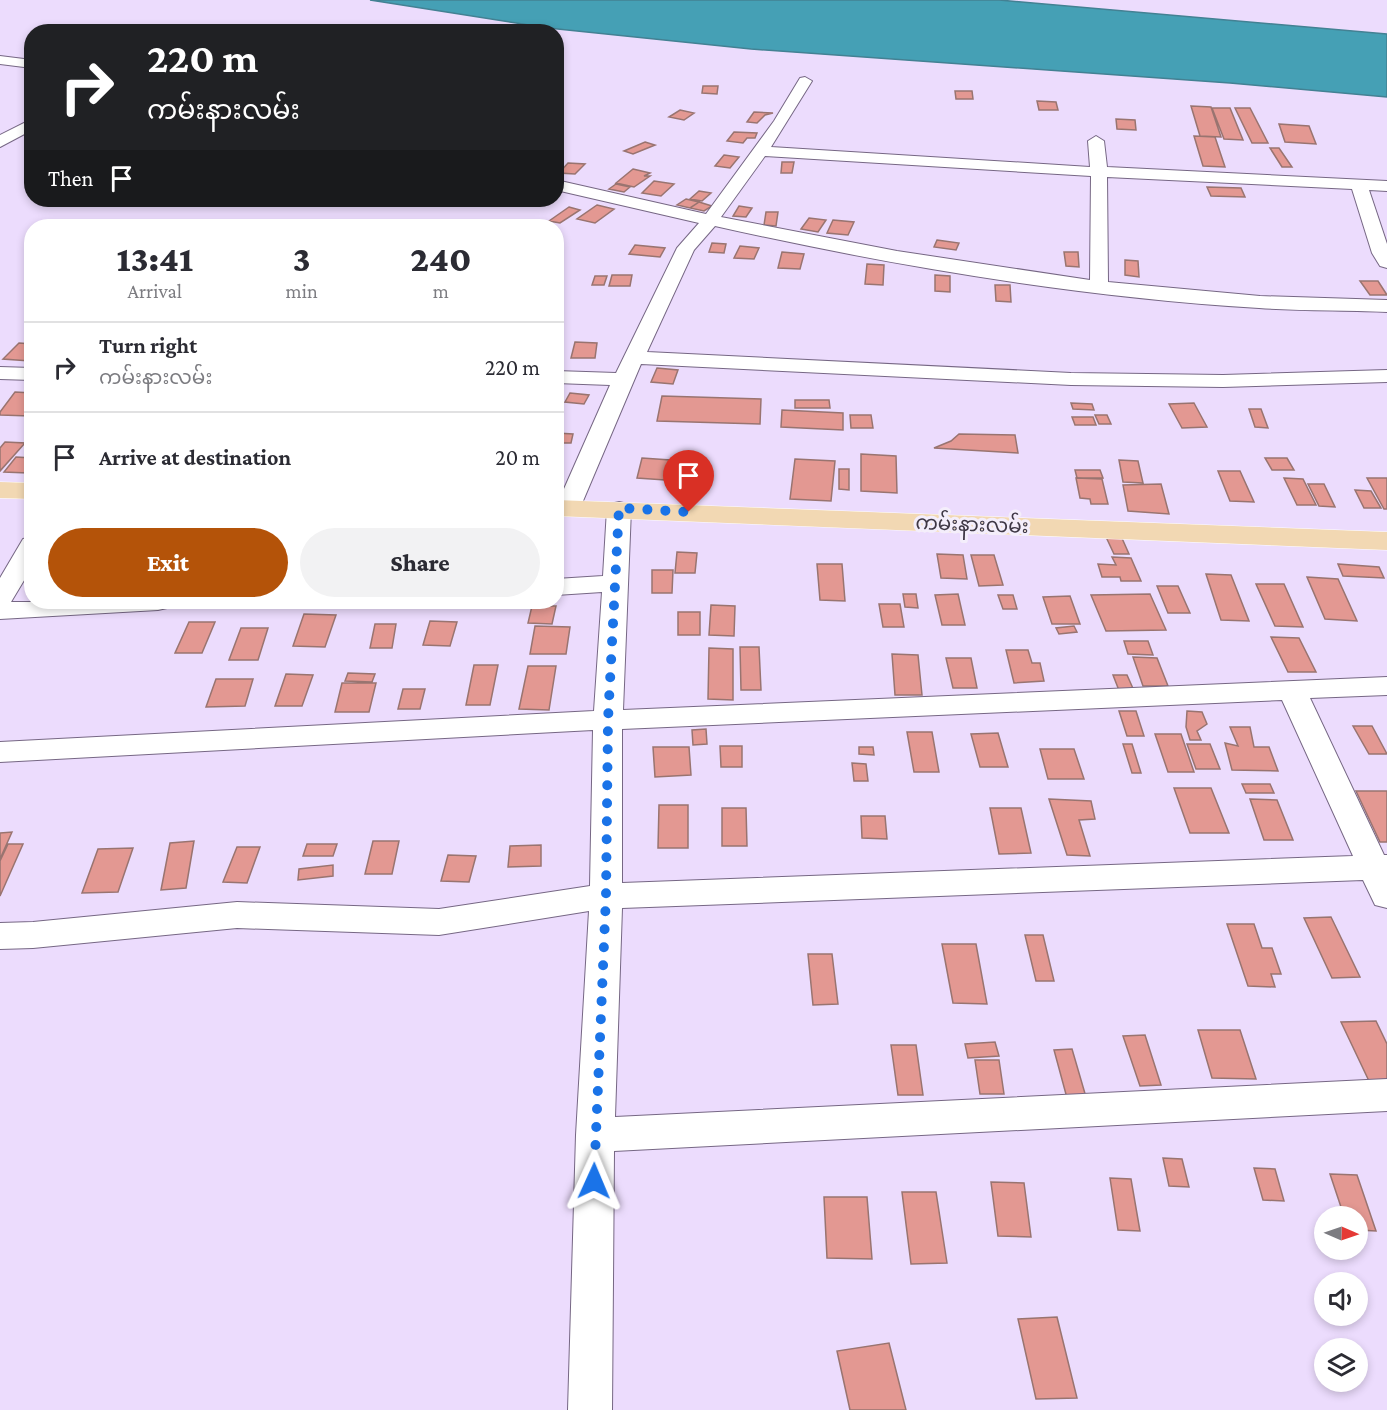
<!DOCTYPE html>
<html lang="en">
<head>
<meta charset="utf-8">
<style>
	body { margin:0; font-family:"Crimson Pro","Noto Sans Myanmar",serif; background:#f2f2f3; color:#2b2b33; height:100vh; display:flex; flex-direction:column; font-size:22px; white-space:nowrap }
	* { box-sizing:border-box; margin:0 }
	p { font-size:20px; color:#7c7c81 }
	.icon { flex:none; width:33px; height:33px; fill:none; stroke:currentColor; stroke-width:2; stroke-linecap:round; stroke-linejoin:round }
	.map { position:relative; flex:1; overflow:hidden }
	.drawer { position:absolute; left:24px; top:219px; width:540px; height:390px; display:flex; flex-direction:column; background:#fff; border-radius:24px; box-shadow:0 3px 9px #0003 }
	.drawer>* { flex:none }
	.banner { position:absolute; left:24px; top:24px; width:540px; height:183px; border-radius:24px; box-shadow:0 3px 9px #0003; background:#202124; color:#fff; overflow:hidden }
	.needle { width:39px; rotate:92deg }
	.fabs { position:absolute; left:1314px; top:1206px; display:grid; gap:12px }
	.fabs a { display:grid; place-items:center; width:54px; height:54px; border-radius:50%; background:#fff; box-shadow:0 3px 9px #0003; font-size:30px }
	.pin { position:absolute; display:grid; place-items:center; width:51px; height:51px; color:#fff; margin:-62px -26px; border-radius:50% 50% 50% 0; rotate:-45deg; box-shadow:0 0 6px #0007 }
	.pin .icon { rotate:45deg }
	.me { position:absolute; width:66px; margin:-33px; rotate:1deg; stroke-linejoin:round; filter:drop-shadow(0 0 4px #0008) }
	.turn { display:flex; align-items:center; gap:21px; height:126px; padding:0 24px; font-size:27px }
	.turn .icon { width:78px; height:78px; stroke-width:2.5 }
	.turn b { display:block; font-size:42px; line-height:51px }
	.then { display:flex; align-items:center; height:57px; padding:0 24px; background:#0003; gap:12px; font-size:22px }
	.eta { display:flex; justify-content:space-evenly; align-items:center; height:102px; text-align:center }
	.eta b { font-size:36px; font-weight:800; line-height:42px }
	.primary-button { display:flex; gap:12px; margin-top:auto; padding:12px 24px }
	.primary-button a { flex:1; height:69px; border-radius:36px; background:#b45309; color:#fff; font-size:24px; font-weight:800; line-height:69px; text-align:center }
	.primary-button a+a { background:#f2f2f3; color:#2b2b33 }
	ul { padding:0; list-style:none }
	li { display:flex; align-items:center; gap:18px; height:90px; padding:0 24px; border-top:2px solid #e1e1e2 }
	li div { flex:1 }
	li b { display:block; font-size:22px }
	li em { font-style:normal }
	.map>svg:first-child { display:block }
	.water { fill:#45a0b5; stroke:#438193; stroke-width:1.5 }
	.building { fill:#e39892; stroke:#997470; stroke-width:1.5 }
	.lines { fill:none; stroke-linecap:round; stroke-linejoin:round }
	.minor-casing { stroke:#766784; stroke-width:2 }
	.major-casing { stroke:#fff; stroke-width:1 }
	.minor { fill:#fff; fill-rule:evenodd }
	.major { fill:#f2d8b3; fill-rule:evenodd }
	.route { stroke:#1a73e8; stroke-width:10; stroke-dasharray:0 18 }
	.labels { text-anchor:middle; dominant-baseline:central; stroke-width:6; stroke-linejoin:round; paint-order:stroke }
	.street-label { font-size:20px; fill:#3f3845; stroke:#f4eefb }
</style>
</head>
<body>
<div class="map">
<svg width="1387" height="1410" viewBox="0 0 1387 1410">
	<rect width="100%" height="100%" fill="#ecdcfd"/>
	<!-- water -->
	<path class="water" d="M 370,0 L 999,0 L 1387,34 L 1387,97 L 1230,83 L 751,49 L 548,28 Z"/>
	<!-- building -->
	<path class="building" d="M 703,86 L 718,86 L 717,94 L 702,93 Z
		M 955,91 L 972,91 L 973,99 L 956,99 Z
		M 1037,101 L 1056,102 L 1058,110 L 1039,110 Z
		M 1191,106 L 1211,107 L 1221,137 L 1200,136 Z
		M 1212,108 L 1230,108 L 1243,140 L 1224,139 Z
		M 1235,108 L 1250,108 L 1268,143 L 1252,143 Z
		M 680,110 L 694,113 L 684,120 L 669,117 Z
		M 754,112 L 773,113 L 765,115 L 757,123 L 747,122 Z
		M 1116,119 L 1135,120 L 1136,130 L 1117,129 Z
		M 1279,124 L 1309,126 L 1316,144 L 1285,142 Z
		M 734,132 L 757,133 L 755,138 L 747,138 L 743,143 L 727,141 Z
		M 1194,136 L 1215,137 L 1225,167 L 1203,166 Z
		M 645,142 L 655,145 L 633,154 L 624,151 Z
		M 1270,148 L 1279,148 L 1292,167 L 1282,167 Z
		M 724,155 L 739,157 L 730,168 L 715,166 Z
		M 782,162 L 794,162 L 792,173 L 781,173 Z
		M 568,163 L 585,164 L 575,174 L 559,173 Z
		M 633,169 L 650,173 L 644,176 L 650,176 L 634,187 L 616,183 Z
		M 654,181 L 674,184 L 661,196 L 642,193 Z
		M 616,184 L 630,187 L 624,192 L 609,189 Z
		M 1207,187 L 1241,188 L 1245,197 L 1211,196 Z
		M 699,191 L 711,193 L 702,201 L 690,199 Z
		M 686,199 L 699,202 L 690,208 L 677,205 Z
		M 699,202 L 712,206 L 704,211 L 690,208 Z
		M 597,205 L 614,209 L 595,223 L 577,219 Z
		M 739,206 L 752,208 L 746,217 L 733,216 Z
		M 569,207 L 580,210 L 560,223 L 549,221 Z
		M 766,212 L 778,212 L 776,226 L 764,225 Z
		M 809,218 L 826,220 L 818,232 L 801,229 Z
		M 833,220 L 854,222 L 848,235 L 827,233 Z
		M 937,240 L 959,243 L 956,250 L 934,247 Z
		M 712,243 L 726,244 L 724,253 L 709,252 Z
		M 635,245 L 665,248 L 660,257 L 629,254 Z
		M 740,246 L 759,248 L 754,259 L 734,258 Z
		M 782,252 L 804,254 L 800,269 L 778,268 Z
		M 1064,252 L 1078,252 L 1079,267 L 1066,266 Z
		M 1125,260 L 1138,261 L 1139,277 L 1125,275 Z
		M 867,264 L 884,265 L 883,285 L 865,284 Z
		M 612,275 L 632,275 L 630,286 L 609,286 Z
		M 935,275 L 950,276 L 950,292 L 935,291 Z
		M 595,276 L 607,276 L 604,285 L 592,285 Z
		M 1360,281 L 1378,281 L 1387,295 L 1370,295 Z
		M 995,285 L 1010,285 L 1011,302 L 996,301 Z
		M 575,342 L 597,343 L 595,358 L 571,358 Z
		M 19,343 L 32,344 L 30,361 L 3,359 Z
		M 657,368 L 678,370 L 673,384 L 651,382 Z
		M 15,392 L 32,393 L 30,416 L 0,415 L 0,412 Z
		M 570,393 L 589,395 L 584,404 L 565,402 Z
		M 662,396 L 761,399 L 760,424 L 657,421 Z
		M 795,400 L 829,400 L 830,408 L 795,408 Z
		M 1071,403 L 1092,404 L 1094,410 L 1073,409 Z
		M 1194,403 L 1207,427 L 1182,428 L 1169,404 Z
		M 1249,409 L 1261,409 L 1268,428 L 1255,427 Z
		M 782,410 L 843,413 L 843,430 L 781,427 Z
		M 850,415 L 871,415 L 873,428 L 851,428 Z
		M 1095,415 L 1107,415 L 1111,424 L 1099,424 Z
		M 1072,417 L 1093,417 L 1096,425 L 1075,425 Z
		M 556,433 L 573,434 L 571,443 L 556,443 Z
		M 959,434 L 1015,435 L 1018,453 L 934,448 L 951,441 Z
		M 5,442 L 25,443 L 0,471 L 0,448 Z
		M 861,454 L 896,456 L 897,493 L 861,491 Z
		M 16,457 L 32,458 L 32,468 L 28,473 L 4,472 Z
		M 642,458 L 670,460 L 665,480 L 637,478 Z
		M 1265,458 L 1287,458 L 1294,470 L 1272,470 Z
		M 795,459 L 835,461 L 831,501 L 790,499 Z
		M 1119,460 L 1138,461 L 1143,483 L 1123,482 Z
		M 839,469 L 849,469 L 849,490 L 839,489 Z
		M 1075,470 L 1100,470 L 1103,478 L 1077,478 Z
		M 1218,471 L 1240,471 L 1254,502 L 1230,501 Z
		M 1076,478 L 1102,479 L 1108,504 L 1091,504 L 1090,499 L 1080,498 Z
		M 1284,478 L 1303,479 L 1316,505 L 1297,505 Z
		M 1367,478 L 1387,478 L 1387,509 L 1384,509 Z
		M 1161,484 L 1169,514 L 1128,511 L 1123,485 Z
		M 1308,484 L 1324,484 L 1335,507 L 1319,506 Z
		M 1355,490 L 1371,491 L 1381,508 L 1364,508 Z
		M 1121,536 L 1129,554 L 1114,554 L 1106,537 Z
		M 677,552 L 697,553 L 695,573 L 675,573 Z
		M 937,554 L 963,555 L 967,579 L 941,578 Z
		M 971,555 L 994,555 L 1003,585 L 979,586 Z
		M 1112,557 L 1131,558 L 1141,581 L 1121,581 L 1120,577 L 1102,577 L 1098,564 L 1116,565 Z
		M 817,564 L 842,564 L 845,601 L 820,600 Z
		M 1338,564 L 1379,567 L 1384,578 L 1343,576 Z
		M 652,570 L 673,570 L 672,593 L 652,593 Z
		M 1206,574 L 1231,575 L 1249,621 L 1221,620 Z
		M 1307,577 L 1338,579 L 1357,621 L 1325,619 Z
		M 1256,584 L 1284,584 L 1303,627 L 1275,626 Z
		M 1157,586 L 1178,586 L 1190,613 L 1168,613 Z
		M 903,594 L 916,594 L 918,608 L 905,607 Z
		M 958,594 L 965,625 L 942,625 L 935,595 Z
		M 1150,594 L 1166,630 L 1106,631 L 1091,595 Z
		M 998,595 L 1013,595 L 1017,609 L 1003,609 Z
		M 1070,596 L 1080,624 L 1052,624 L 1043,597 Z
		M 879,604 L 900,604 L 904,627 L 883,627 Z
		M 711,605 L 735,606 L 734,636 L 709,635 Z
		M 532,606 L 556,606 L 552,624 L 528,623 Z
		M 678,612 L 700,612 L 700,635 L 678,635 Z
		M 304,614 L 336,615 L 325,647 L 293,646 Z
		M 430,621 L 457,622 L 450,646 L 423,645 Z
		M 189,622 L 215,622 L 202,653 L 175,653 Z
		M 375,624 L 396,624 L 392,648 L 370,648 Z
		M 535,626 L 570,627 L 566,654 L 530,654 Z
		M 1074,626 L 1077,632 L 1059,634 L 1056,628 Z
		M 241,628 L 268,628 L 258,660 L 229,660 Z
		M 1271,637 L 1299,638 L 1316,672 L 1288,672 Z
		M 1124,641 L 1148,641 L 1153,655 L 1128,654 Z
		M 740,647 L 759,647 L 761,690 L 741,690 Z
		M 709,648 L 733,649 L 733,700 L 708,699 Z
		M 1006,650 L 1028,650 L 1032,663 L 1040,663 L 1044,681 L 1014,683 Z
		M 892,654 L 918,655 L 922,695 L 895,695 Z
		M 1133,657 L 1157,658 L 1168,686 L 1143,686 Z
		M 946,658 L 971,658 L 977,688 L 953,688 Z
		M 474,665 L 498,665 L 490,705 L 466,705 Z
		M 528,666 L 556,666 L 549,710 L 519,709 Z
		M 348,673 L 375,674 L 372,682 L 345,681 Z
		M 286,674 L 313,675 L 302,706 L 275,706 Z
		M 1113,675 L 1127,675 L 1135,693 L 1120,693 Z
		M 216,679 L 253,679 L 245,706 L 206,707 Z
		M 342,683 L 376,683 L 369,712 L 335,712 Z
		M 403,689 L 425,689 L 420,709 L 398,709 Z
		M 1119,711 L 1136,711 L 1144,736 L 1127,736 Z
		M 1187,711 L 1202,712 L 1207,724 L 1197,731 L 1201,740 L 1190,740 L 1186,727 Z
		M 1353,726 L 1372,726 L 1387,754 L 1369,754 Z
		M 1230,727 L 1250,727 L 1254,747 L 1269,747 L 1278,771 L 1232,770 L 1225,743 L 1238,746 Z
		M 706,729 L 707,744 L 693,745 L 692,730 Z
		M 907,732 L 932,732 L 939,772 L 914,772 Z
		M 998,733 L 1008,767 L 980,767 L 971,734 Z
		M 1155,734 L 1181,734 L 1194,772 L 1168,772 Z
		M 1123,744 L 1132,744 L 1141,773 L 1132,773 Z
		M 1187,744 L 1210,744 L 1220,769 L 1196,769 Z
		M 720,746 L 742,746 L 742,767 L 721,767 Z
		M 653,747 L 689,747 L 691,775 L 655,777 Z
		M 859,747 L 873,747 L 874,755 L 859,754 Z
		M 1040,749 L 1074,749 L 1084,779 L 1048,779 Z
		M 852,763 L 866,764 L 868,781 L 854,781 Z
		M 1242,784 L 1270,784 L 1274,793 L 1246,793 Z
		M 1174,788 L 1211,788 L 1229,833 L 1190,833 Z
		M 1356,791 L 1387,791 L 1387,842 L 1380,842 Z
		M 1049,799 L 1091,801 L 1095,819 L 1079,820 L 1090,856 L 1067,855 Z
		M 1250,799 L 1277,800 L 1293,840 L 1264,840 Z
		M 659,805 L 688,805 L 688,848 L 658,848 Z
		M 722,808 L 746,808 L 747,846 L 722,846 Z
		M 990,808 L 1021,808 L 1031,853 L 999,854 Z
		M 861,816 L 885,816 L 887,839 L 862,838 Z
		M 12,832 L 0,859 L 0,833 Z
		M 194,841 L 186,888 L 161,890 L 170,843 Z
		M 373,841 L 399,841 L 392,874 L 365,874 Z
		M 8,844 L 23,844 L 0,896 L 0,861 Z
		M 307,844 L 337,844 L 333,856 L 303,856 Z
		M 541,845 L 541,866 L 508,867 L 510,846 Z
		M 237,847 L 260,847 L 247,883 L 223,882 Z
		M 133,848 L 118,892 L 82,893 L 98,849 Z
		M 448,855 L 476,856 L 469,882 L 441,881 Z
		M 333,865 L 333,876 L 298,880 L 299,869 Z
		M 1331,917 L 1360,977 L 1332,978 L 1304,918 Z
		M 1227,924 L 1254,924 L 1262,948 L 1272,948 L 1281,974 L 1271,974 L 1275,987 L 1248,986 Z
		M 1025,935 L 1043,935 L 1054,981 L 1036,981 Z
		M 942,944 L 976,944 L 987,1004 L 953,1003 Z
		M 808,954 L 832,954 L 838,1004 L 813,1005 Z
		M 1376,1021 L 1387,1044 L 1387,1080 L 1369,1081 L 1341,1022 Z
		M 1198,1030 L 1240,1030 L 1256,1079 L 1212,1078 Z
		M 1145,1035 L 1161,1085 L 1140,1086 L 1123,1036 Z
		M 995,1042 L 999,1056 L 968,1058 L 965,1044 Z
		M 891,1045 L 916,1045 L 923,1095 L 898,1095 Z
		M 1072,1049 L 1086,1097 L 1067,1098 L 1054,1050 Z
		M 975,1060 L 999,1060 L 1004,1094 L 980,1094 Z
		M 1163,1158 L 1182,1159 L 1189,1187 L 1169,1186 Z
		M 1254,1168 L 1275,1169 L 1284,1201 L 1263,1200 Z
		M 1330,1174 L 1357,1175 L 1376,1231 L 1358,1230 L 1358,1216 L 1344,1216 Z
		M 1110,1178 L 1131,1179 L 1140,1231 L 1118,1230 Z
		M 991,1182 L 1024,1183 L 1031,1237 L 998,1236 Z
		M 902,1192 L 936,1192 L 947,1263 L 911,1264 Z
		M 824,1197 L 867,1197 L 872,1259 L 827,1258 Z
		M 1057,1317 L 1077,1398 L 1036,1399 L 1018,1319 Z
		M 889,1343 L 906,1410 L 850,1410 L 837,1351 Z"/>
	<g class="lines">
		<!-- minor casing -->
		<g class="minor-casing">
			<path id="minor" d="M 0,56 L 32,60 L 32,68 L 0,64 Z
				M 805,77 L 812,81 L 771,147 L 1090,167 L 1088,141 L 1096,136 L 1104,141 L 1107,167 L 1387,181 L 1387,191 L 1369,190 L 1387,244 L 1387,268 L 1380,266 L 1372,253 L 1352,189 L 1107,177 L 1108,282 L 1260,296 L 1387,300 L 1387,312 C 1345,310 1302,311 1259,308 C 1077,297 893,266 715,226 L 694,250 L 647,352 L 1071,373 L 1223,375 L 1387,370 L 1387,382 L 1223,387 L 1071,385 L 641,364 L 580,508 L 576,513 L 568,515 L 560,513 L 556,507 L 610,385 L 556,383 L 556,371 L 616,373 L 677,248 L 699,223 L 556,190 L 556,180 L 706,214 L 774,121 L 800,78 ZM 765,156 L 1091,176 L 1090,280 L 897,251 L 721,217 Z
				M 32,119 L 32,130 L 0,147 L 0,135 Z
				M 0,367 L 32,368 L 32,380 L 0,379 Z
				M 619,502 L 628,504 L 631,509 L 623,710 L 1387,677 L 1387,695 L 1310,698 L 1384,855 L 1387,855 L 1387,908 L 1375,905 L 1363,880 L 622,908 L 615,1117 L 1387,1079 L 1387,1111 L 614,1151 L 612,1410 L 568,1410 L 576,1135 L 589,911 L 439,935 L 237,928 L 33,948 L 0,949 L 0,923 L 33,922 L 237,902 L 439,909 L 590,886 L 593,730 L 0,762 L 0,742 L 594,711 L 602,592 L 556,595 L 556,579 L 603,576 L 607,509 L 610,504 ZM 1282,700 L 1353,856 L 622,883 L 622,729 Z
				M 32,537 L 32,567 L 11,602 L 171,602 L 167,608 L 158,610 L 0,619 L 0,578 L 23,539 Z"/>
		</g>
		<!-- major casing -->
		<g class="major-casing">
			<path id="major" d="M 0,482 L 32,483 L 32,499 L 0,498 Z
				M 556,500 L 1387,532 L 1387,550 L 556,516 Z"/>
		</g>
		<!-- minor -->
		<use href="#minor" class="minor"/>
		<!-- major -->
		<use href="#major" class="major"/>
	</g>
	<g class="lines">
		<!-- route -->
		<path class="route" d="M 594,1181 L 606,896 L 608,720 L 619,508 L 689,512"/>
	</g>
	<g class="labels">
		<!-- street labels -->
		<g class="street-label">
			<text transform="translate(972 524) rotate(2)">ကမ်းနားလမ်း</text>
		</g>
	</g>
</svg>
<div class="fabs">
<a><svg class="needle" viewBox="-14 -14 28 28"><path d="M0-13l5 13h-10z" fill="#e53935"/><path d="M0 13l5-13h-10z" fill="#7c7c81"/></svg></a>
<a><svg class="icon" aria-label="sound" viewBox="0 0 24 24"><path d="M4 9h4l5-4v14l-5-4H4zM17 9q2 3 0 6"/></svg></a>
<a><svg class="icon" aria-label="layers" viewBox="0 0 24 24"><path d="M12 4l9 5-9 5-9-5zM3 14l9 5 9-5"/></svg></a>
</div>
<div class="pin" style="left:689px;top:512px;background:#d93025"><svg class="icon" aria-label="arrive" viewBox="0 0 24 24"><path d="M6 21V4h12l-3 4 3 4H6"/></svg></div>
<svg class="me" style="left:594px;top:1181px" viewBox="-20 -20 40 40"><path d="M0-17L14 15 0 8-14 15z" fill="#1a73e8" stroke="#fff" stroke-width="4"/></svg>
<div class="banner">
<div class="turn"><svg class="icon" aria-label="right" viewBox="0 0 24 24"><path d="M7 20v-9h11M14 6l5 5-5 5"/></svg><div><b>220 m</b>ကမ်းနားလမ်း</div></div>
<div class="then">Then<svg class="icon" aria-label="arrive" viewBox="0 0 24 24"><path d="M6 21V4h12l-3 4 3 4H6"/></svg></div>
</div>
<section class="drawer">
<div class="eta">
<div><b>13:41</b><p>Arrival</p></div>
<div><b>3</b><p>min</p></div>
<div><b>240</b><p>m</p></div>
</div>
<ul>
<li><svg class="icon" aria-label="right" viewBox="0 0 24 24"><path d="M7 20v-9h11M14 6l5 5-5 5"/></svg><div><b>Turn right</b><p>ကမ်းနားလမ်း</p></div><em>220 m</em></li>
<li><svg class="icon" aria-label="arrive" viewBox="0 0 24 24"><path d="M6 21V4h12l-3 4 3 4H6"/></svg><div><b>Arrive at destination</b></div><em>20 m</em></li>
</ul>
<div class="primary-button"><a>Exit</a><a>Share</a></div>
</section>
</div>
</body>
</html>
